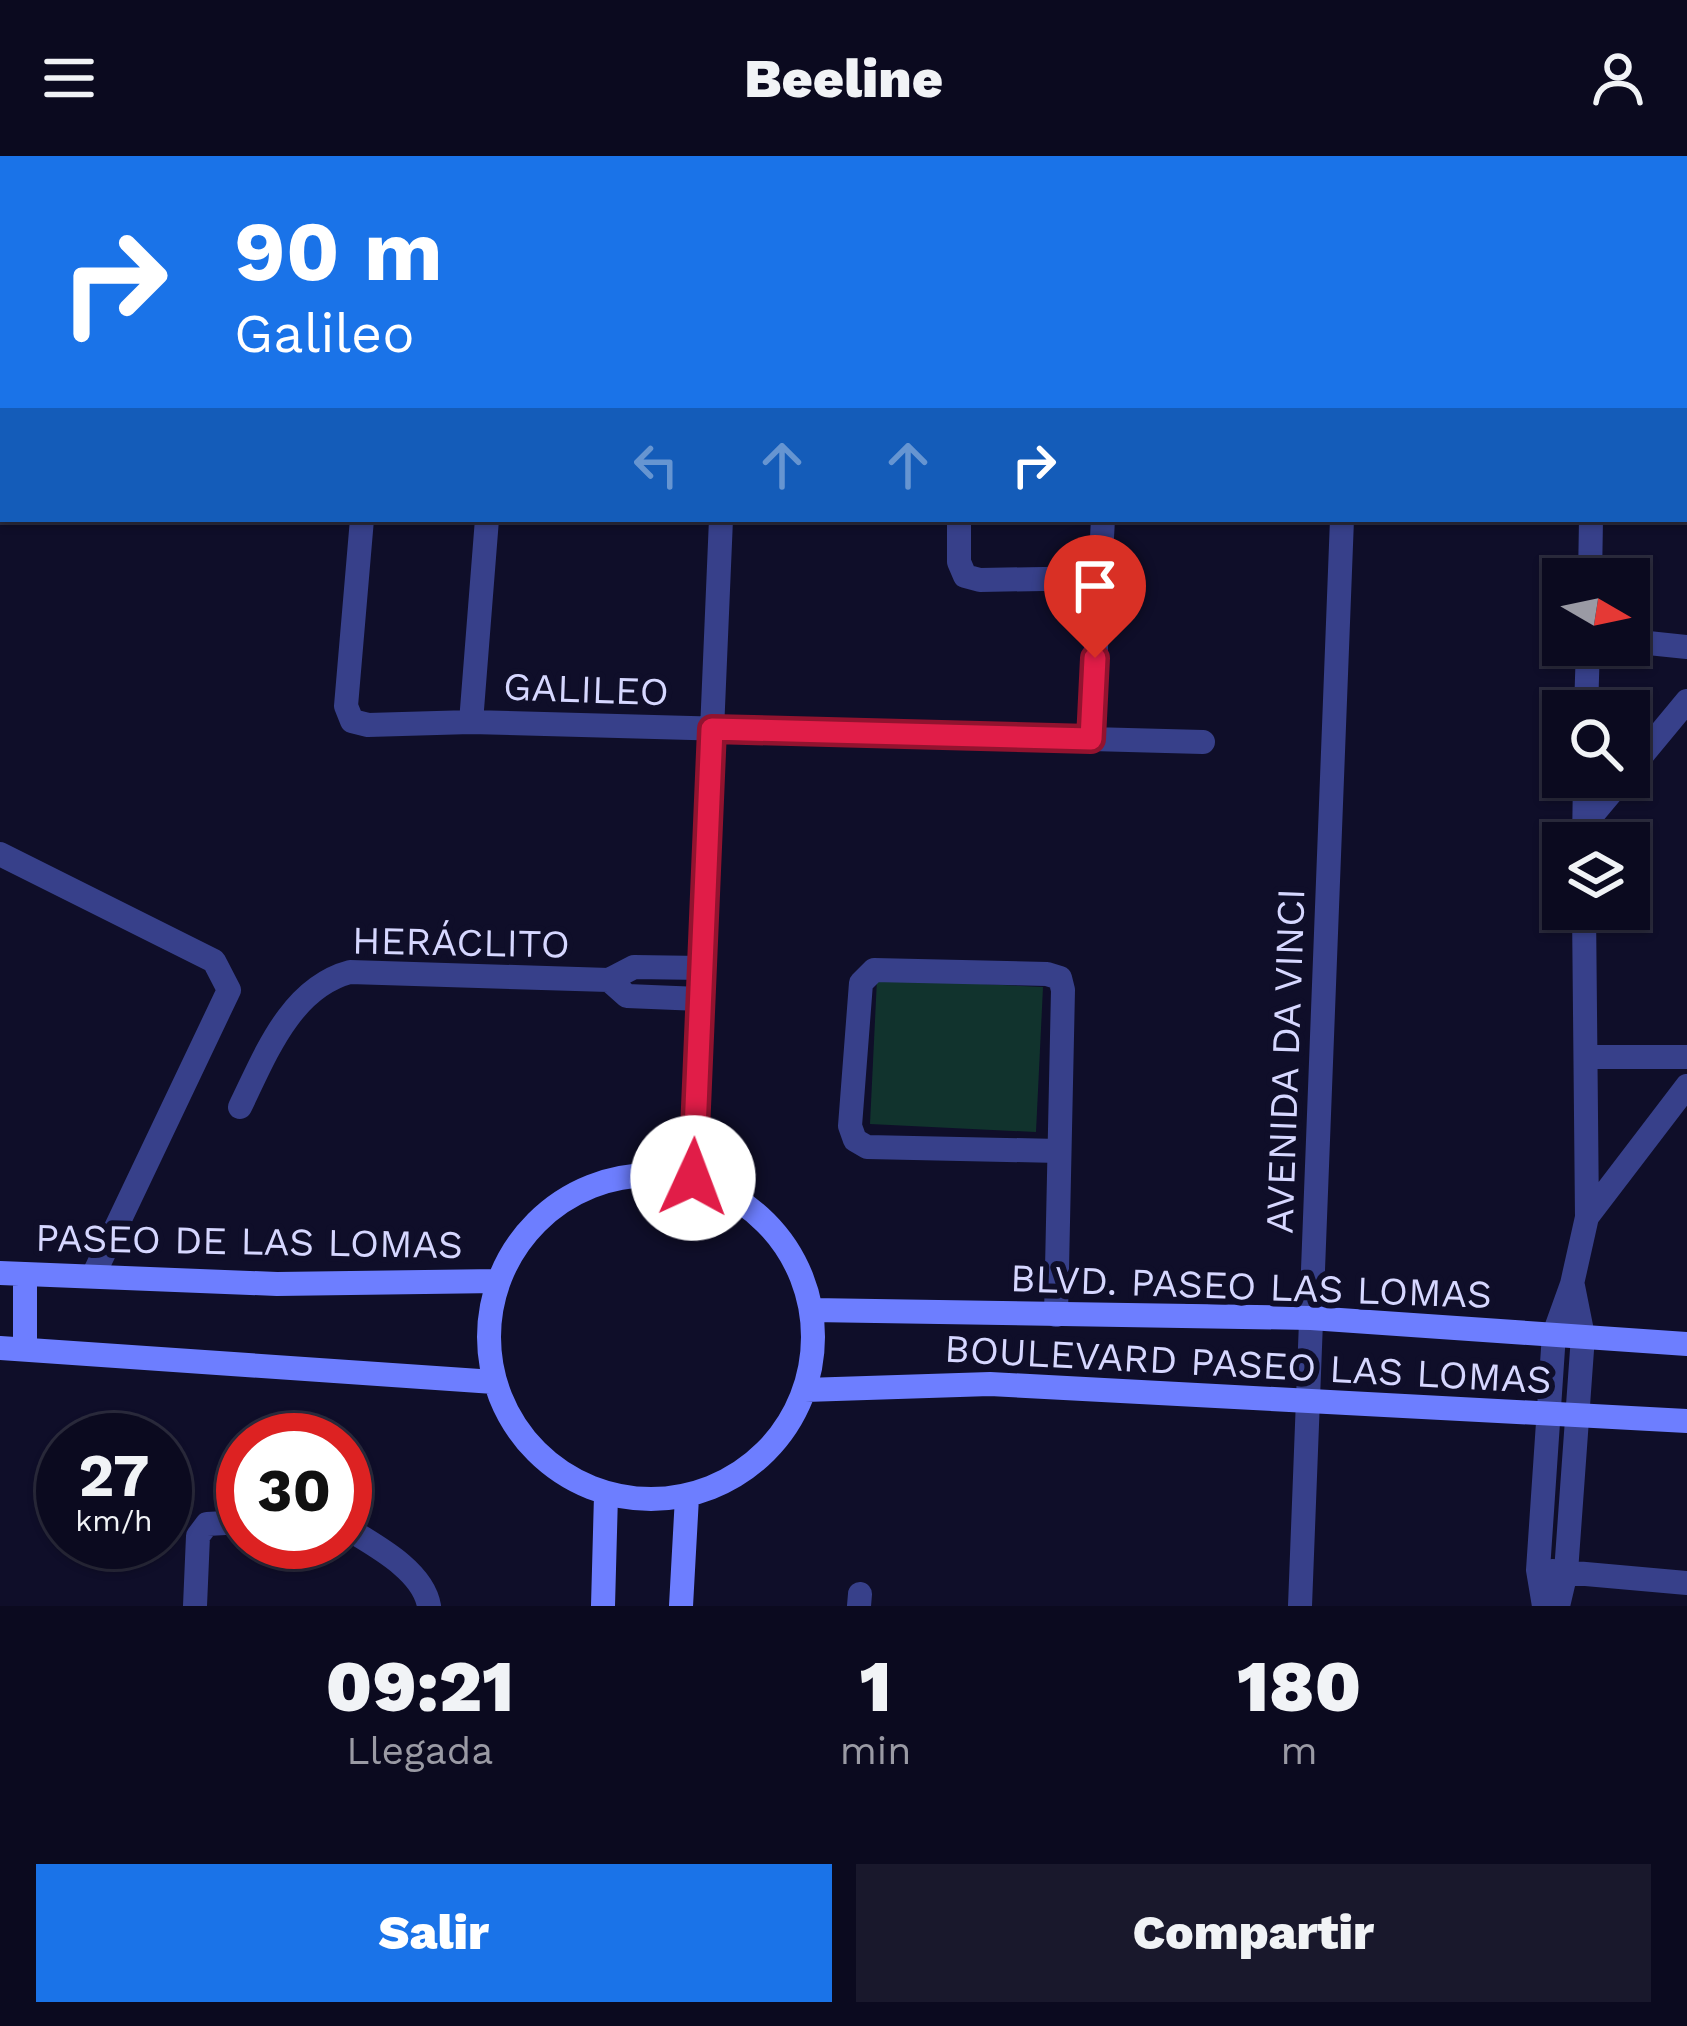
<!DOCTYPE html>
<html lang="es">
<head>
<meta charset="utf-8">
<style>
	body { margin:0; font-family:"Work Sans",sans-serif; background:#19182c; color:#f1f3f6; height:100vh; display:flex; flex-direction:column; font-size:45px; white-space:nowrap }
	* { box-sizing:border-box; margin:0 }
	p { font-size:39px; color:#9a9aa4 }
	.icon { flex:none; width:66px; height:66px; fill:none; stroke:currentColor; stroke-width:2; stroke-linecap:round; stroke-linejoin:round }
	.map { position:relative; height:1450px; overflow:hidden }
	.panel { display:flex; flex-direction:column; background:#0b0a1f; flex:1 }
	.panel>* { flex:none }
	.guide { position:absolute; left:0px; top:0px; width:1689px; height:366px; box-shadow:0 3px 9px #0004,0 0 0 3px #2b2b3d; background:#1a73e8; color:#fff; overflow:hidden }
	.needle { width:78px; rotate:99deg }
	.tools { position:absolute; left:1542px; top:402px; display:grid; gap:24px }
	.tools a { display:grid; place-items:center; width:108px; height:108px; border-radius:0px; background:#0b0a1f; box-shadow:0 3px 9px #0004,0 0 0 3px #2b2b3d; font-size:60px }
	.speed { position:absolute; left:36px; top:1257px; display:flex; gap:24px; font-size:60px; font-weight:700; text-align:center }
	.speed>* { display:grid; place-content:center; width:156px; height:156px; border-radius:50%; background:#0b0a1f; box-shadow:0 3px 9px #0004,0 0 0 3px #2b2b3d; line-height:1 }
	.speed small { font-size:30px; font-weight:400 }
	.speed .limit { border:18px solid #d22; background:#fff; color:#111 }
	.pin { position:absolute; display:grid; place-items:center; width:102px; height:102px; color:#fff; margin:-123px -51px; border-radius:50% 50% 50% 0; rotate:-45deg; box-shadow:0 0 12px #0007 }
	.pin .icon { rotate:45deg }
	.me { position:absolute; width:132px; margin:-66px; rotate:2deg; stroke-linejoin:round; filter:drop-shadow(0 0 9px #0008) }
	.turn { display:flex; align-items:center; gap:42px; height:252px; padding:0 36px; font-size:54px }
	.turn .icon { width:156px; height:156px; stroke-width:2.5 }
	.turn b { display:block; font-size:84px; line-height:102px }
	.lanes { display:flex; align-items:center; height:114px; padding:0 36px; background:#0003; justify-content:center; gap:60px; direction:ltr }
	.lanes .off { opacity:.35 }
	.eta { display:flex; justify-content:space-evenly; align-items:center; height:204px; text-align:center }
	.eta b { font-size:72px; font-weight:800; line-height:84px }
	.cta { display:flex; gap:24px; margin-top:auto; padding:24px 36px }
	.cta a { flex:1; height:138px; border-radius:0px; background:#1a73e8; color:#fff; font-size:48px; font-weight:800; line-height:138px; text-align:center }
	.cta a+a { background:#19182c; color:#f1f3f6 }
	header { display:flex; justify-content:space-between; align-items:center; height:156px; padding:0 36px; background:#0b0a1f; font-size:54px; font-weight:800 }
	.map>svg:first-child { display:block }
	.green { fill:#11332d }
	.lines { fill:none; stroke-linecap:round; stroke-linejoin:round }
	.path { stroke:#29c0a1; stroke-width:6; stroke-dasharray:6 9; stroke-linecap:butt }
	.street { stroke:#37408a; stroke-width:24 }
	.secondary { stroke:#6d7eff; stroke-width:24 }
	.route-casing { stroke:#92132f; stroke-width:30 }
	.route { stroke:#e11d48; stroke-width:21 }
	.labels { text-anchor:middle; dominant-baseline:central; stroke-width:12; stroke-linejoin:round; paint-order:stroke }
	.street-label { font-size:39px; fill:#d6d7ff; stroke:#0f0e29 }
</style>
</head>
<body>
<header><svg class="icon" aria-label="menu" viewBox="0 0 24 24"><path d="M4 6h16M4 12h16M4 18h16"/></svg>Beeline<svg class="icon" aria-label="person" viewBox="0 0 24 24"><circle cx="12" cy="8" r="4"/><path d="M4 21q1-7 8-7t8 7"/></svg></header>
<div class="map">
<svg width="1687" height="1450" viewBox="0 0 1687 1450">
	<rect width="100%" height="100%" fill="#0f0e29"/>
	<!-- green -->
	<path class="green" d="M 877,823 L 1043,831 L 1036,976 L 870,968 Z"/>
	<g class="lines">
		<!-- path -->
		<path class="path" d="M 514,3 L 514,0"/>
		<!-- street -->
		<path class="street" d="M 736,3 L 736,0
			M 1024,3 L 1024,0
			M 1356,3 L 1356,0
			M 362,363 L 346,550 L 352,565 L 368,569 L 471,566 L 1203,586
			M 959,363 L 959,406 L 965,420 L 980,424 L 1100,422
			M 1590,423 L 1591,363
			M 1629,485 L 1687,491
			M 1586,555 L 1588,489
			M 471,566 L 487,363
			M 1091,583 L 1103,363
			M 1629,615 L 1687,545
			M 1583,670 L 1624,621
			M 1584,687 L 1585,621
			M 0,698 L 214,805 L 229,834 L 93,1120
			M 609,824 L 627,840 L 700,843
			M 1586,901 L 1687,901
			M 240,951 C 265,900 290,832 350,816 L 609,824 L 634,811 L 703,812
			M 693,1022 L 721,363
			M 1587,1061 L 1687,930
			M 1056,1159 L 1063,834 L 1060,822 L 1047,818 L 874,814 L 861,827 L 850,970 L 855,984 L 867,991 L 1059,995
			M 345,1371 C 374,1389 423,1414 429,1450
			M 1552,1415 L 1687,1427
			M 195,1450 L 198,1380 L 207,1368 L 243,1366
			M 859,1450 L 860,1438
			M 1300,1450 L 1342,363
			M 1544,1450 L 1538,1414 L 1554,1178 L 1572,1128 L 1587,1061 L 1584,753
			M 1558,1450 L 1566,1416 L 1583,1180 L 1573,1130"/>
		<!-- secondary -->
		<path class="secondary" d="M489 1181a162 162 0 1 1 324 0a162 162 0 1 1-324 0Z
			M 0,1117 L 277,1128 L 498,1125
			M 812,1154 L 1311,1162 L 1687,1188
			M 0,1192 L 494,1226
			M 25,1193 L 25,1118
			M 805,1234 L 990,1228 L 1687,1265
			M 603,1450 L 606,1339
			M 681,1450 L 687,1341"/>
	</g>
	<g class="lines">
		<!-- route casing -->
		<g class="route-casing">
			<path id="route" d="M 693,1022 L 712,573 L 1091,583 L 1095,502"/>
		</g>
		<!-- route -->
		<use href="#route" class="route"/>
	</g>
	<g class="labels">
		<!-- street labels -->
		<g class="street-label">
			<text transform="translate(586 533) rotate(2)">GALILEO</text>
			<text transform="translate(461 786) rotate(1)">HERÁCLITO</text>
			<text transform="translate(1285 905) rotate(-88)">AVENIDA DA VINCI</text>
			<text transform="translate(249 1085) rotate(1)">PASEO DE LAS LOMAS</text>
			<text transform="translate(1251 1130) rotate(2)">BLVD. PASEO LAS LOMAS</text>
			<text transform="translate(1248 1208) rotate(3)">BOULEVARD PASEO LAS LOMAS</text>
		</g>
	</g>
</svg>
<div class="tools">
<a><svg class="needle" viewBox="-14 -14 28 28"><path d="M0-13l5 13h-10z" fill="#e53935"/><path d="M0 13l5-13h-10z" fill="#9a9aa4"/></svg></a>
<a><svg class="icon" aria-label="search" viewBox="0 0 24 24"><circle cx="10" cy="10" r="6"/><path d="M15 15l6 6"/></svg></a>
<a><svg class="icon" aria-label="layers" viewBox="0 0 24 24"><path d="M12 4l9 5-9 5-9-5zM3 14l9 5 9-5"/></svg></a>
</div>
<div class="speed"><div>27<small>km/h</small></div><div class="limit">30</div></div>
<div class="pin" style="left:1095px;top:502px;background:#d93025"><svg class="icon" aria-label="arrive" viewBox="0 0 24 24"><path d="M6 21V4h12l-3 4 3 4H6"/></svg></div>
<svg class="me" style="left:693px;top:1022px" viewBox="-20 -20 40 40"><circle r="19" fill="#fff"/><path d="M0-13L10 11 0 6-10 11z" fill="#e11d48"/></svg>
<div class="guide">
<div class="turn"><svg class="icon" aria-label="right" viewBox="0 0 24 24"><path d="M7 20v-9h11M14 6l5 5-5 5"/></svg><div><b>90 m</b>Galileo</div></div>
<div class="lanes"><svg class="icon off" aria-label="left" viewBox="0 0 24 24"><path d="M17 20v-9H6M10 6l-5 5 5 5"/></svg><svg class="icon off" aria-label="ahead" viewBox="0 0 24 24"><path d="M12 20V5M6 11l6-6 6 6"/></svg><svg class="icon off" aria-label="ahead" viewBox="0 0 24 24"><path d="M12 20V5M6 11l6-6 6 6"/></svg><svg class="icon" aria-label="right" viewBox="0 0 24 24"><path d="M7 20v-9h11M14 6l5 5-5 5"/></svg></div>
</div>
</div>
<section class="panel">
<div class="eta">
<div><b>09:21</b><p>Llegada</p></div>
<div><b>1</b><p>min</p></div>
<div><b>180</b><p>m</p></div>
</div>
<div class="cta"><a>Salir</a><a>Compartir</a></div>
</section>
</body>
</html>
